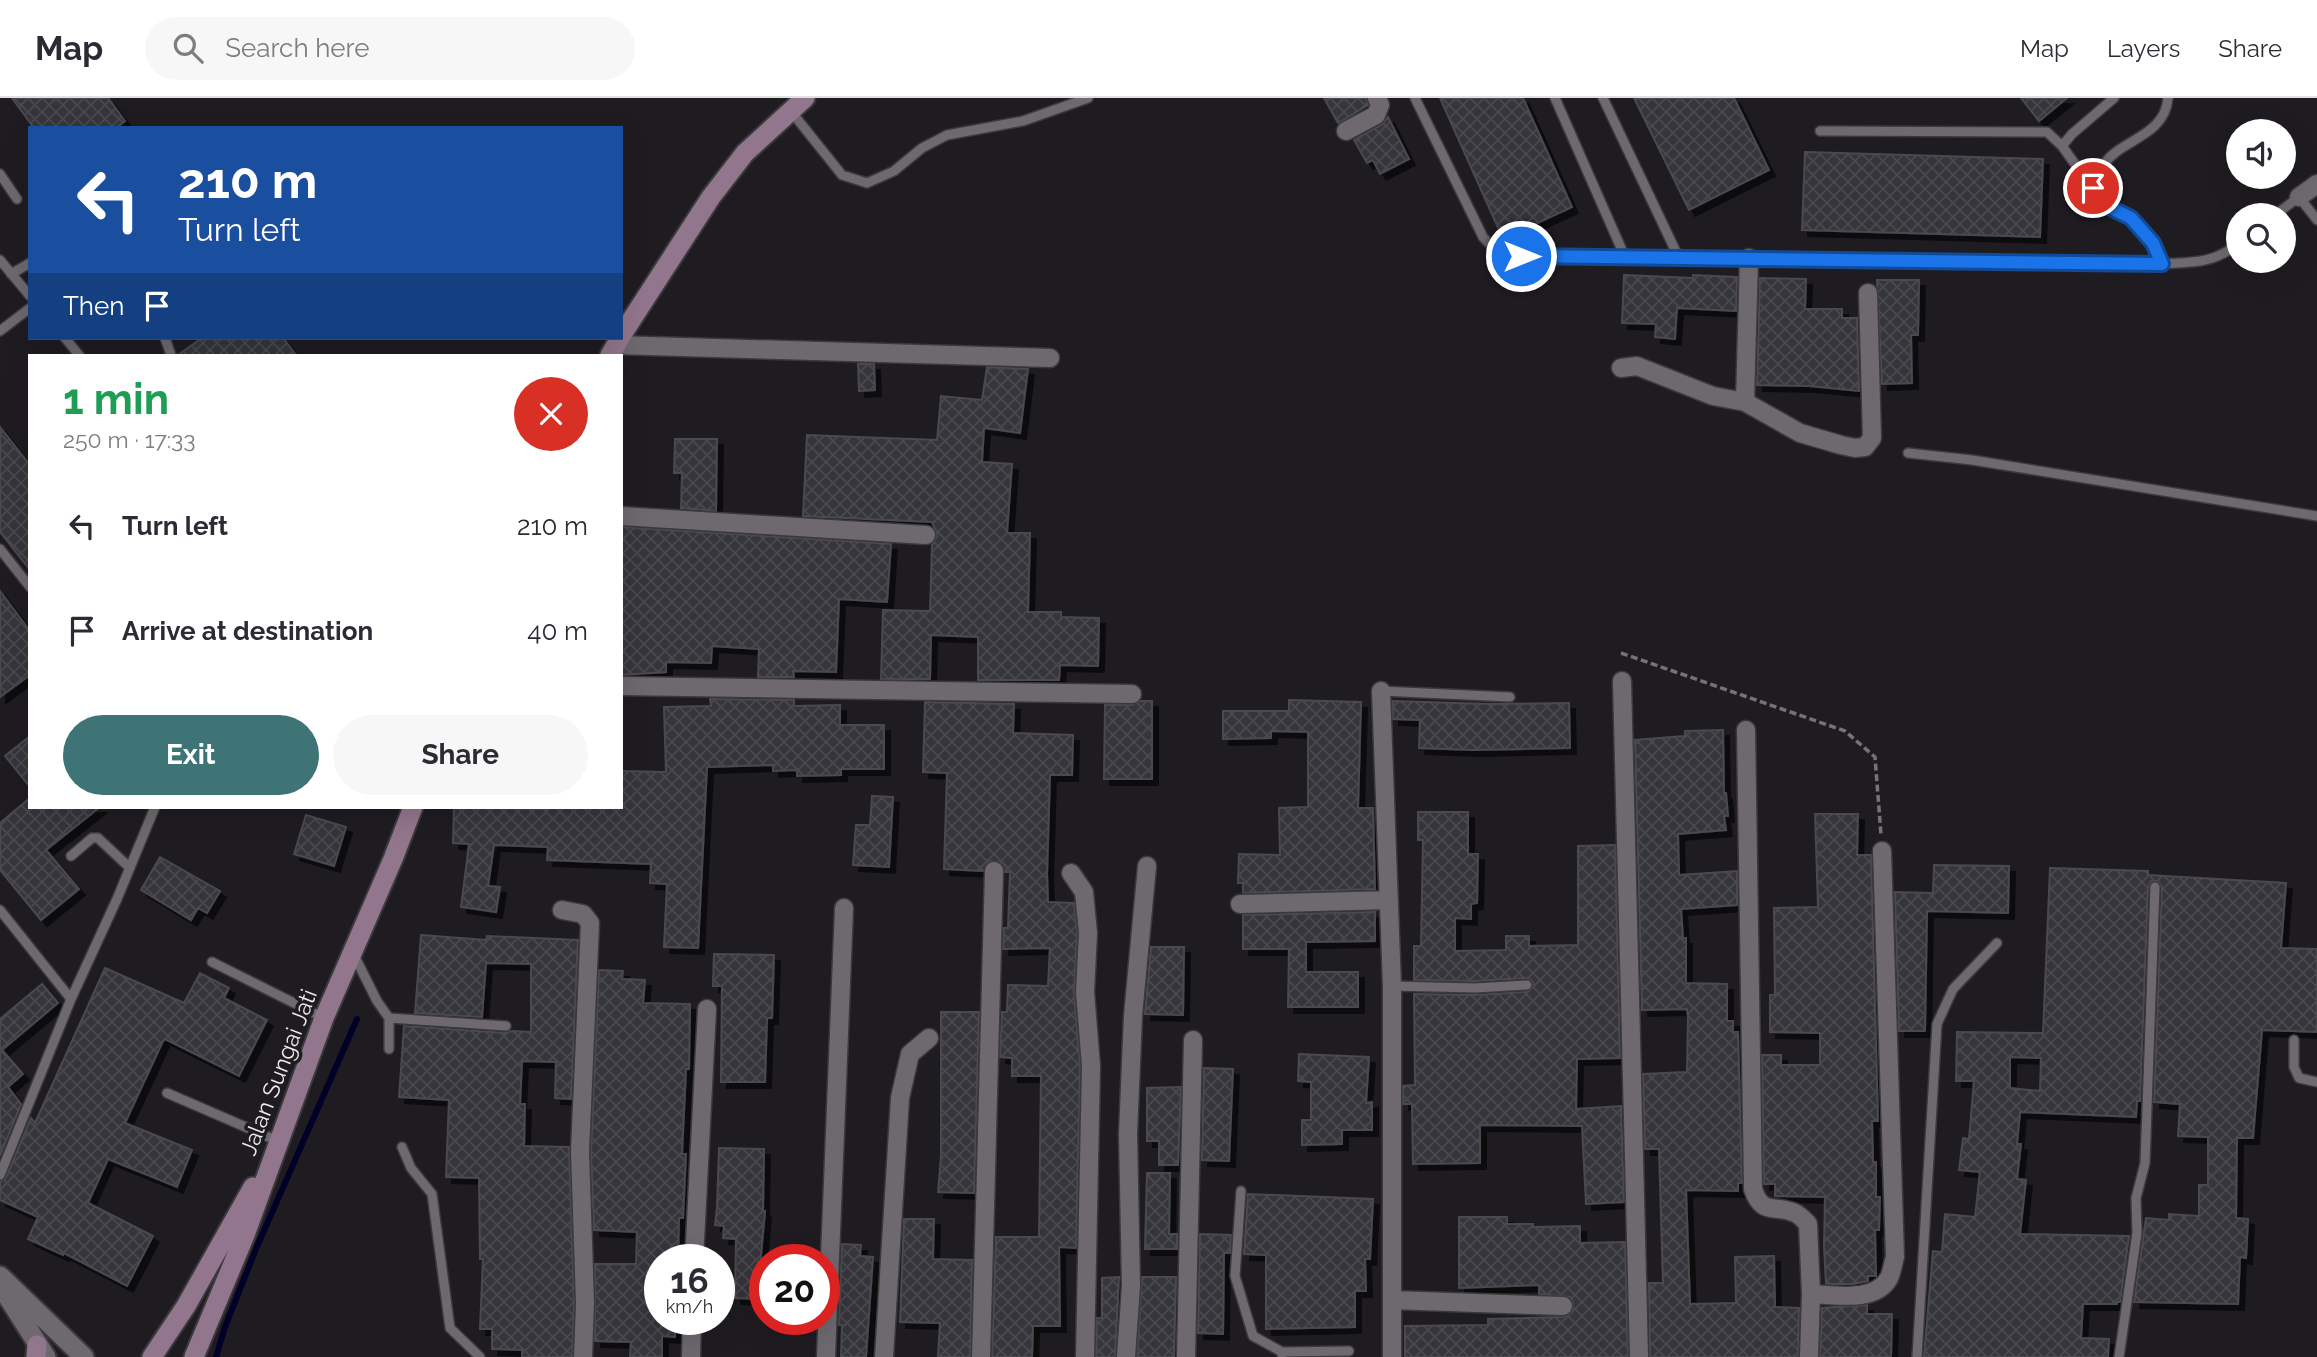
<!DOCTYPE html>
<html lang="en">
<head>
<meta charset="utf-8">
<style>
	body { margin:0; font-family:Raleway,sans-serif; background:#f7f7f7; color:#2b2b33; height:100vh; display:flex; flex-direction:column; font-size:26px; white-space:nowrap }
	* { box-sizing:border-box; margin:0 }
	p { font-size:23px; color:#7c7c81 }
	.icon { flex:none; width:38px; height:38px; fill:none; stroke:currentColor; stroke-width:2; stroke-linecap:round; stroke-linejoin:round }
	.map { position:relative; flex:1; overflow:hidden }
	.drawer { position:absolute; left:28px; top:256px; width:595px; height:455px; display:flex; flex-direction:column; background:#fff; border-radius:0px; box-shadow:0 7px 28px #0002 }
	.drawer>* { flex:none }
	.guide { position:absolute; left:28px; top:28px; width:595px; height:214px; border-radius:0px; box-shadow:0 7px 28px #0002; background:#1a4fa0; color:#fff; overflow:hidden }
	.controls { position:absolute; left:2226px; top:21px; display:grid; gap:14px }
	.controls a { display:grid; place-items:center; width:70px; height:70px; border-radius:50%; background:#fff; box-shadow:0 7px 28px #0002; font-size:35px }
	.speed { position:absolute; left:644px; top:1146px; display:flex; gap:14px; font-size:35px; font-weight:700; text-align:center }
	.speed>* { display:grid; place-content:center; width:91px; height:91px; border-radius:50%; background:#fff; box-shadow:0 7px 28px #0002; line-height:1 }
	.speed small { font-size:18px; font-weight:400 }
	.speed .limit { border:10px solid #d22; background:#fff; color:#111 }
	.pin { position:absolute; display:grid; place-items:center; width:60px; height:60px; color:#fff; margin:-30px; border:4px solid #fff; border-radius:50%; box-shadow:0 2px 7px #0007 }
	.me { position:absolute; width:77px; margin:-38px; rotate:90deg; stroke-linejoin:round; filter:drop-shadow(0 0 5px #0008) }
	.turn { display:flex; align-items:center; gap:24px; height:147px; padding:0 35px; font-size:32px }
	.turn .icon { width:91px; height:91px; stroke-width:2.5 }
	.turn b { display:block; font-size:49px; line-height:60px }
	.then { display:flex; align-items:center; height:66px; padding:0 35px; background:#0003; gap:14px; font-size:26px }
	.round { display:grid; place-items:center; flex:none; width:74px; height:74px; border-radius:37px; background:#f7f7f7 }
	.head { display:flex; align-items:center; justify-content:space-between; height:119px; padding:0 35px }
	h1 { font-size:42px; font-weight:700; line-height:52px; color:#1e9e55 }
	.primary-button { display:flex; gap:14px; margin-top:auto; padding:14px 35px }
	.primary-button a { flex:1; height:80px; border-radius:42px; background:#3e7475; color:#fff; font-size:28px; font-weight:700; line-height:80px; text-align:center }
	.primary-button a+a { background:#f7f7f7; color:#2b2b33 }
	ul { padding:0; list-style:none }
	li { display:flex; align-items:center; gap:21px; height:105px; padding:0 35px }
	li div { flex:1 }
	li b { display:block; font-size:26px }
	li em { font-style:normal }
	header { display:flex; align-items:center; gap:42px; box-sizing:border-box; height:98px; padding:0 35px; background:#fff; border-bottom:2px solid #e1e1e2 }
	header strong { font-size:33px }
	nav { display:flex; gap:38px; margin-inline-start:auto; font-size:24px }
	.search { width:490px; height:63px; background:#f7f7f7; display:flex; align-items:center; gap:18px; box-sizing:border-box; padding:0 24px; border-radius:38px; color:#7c7c81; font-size:26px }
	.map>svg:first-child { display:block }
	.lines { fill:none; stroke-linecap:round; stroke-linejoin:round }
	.stream { stroke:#000028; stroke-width:6 }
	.building { fill:url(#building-cross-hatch); stroke:#494950; stroke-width:2; fill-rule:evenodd; filter:url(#shadow) }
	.service-casing { stroke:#3b393c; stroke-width:12 }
	.minor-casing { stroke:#3b393c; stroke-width:21 }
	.tertiary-casing { stroke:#3b393c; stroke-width:23 }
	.secondary-casing { stroke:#3b393c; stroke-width:23 }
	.path { stroke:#767377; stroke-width:3.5; stroke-dasharray:7 3.5; stroke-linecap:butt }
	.service { stroke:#6d696f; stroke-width:9 }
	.minor { stroke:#6d696f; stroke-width:18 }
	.tertiary { stroke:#6d696f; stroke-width:19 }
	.secondary { stroke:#92768d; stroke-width:19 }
	.route-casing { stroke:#114b97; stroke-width:18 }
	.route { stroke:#1a73e8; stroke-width:12 }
	.labels { text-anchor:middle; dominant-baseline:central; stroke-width:7; stroke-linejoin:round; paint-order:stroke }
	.street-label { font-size:23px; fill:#edebee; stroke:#1f1c21 }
</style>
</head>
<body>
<header>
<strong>Map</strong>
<div class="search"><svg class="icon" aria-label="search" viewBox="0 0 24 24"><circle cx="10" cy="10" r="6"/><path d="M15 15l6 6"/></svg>Search here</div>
<nav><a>Map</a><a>Layers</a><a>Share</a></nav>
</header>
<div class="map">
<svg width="2317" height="1259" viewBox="0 0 2317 1259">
	<defs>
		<pattern id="building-cross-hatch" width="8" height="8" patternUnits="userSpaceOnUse" patternTransform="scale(1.75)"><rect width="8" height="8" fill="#35353b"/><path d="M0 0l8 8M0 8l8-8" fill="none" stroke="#49494e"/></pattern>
		<filter id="shadow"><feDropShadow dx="6" dy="6" stdDeviation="0" flood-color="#0009"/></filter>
	</defs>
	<rect width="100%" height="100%" fill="#1f1c21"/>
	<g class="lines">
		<!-- stream -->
		<path class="stream" d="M 216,1259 L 225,1229 L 256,1151 L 357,921"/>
	</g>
	<!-- building -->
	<path class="building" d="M 12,0 L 108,0 L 125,23 L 116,30 L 34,30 Z
		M 1324,0 L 1366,0 L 1368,7 L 1338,25 Z
		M 1440,0 L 1523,0 L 1572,109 L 1503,141 Z
		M 1634,0 L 1734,0 L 1769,72 L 1689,112 Z
		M 2021,0 L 2067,0 L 2039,23 Z
		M 1388,19 L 1409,61 L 1380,76 L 1373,62 L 1367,65 L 1354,42 L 1381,27 Z
		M 1805,54 L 2043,61 L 2040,139 L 1802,132 Z
		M 1624,177 L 1693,180 L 1693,177 L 1737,179 L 1736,213 L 1677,210 L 1675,241 L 1655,239 L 1656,226 L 1622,225 Z
		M 1760,180 L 1806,181 L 1805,211 L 1842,211 L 1842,220 L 1857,220 L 1859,293 L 1809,288 L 1757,287 Z
		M 1877,182 L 1919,182 L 1918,237 L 1911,237 L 1912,285 L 1882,286 Z
		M 202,240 L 283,240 L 296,257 L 178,257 Z
		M 858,266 L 874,266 L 875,292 L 859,293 Z
		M 987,269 L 1028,271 L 1020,335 L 984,330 L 982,364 L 1012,366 L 1007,435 L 1030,435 L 1028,514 L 1061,514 L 1061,519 L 1099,520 L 1098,568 L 1060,567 L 1059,582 L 978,582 L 978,539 L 931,537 L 930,581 L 881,581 L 883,512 L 930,513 L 932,447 L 937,438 L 936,433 L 932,424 L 803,418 L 807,337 L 937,342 L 941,298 L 982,302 Z
		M 0,329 L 30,367 L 30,472 L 0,434 Z
		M 675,341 L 717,341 L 716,413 L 681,410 L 682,375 L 674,375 Z
		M 621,429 L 891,446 L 887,504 L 839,501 L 836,574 L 793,573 L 794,579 L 758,579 L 759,551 L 712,548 L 711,565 L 666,564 L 666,574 L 621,577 Z
		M 0,493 L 30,533 L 30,577 L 0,599 Z
		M 710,601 L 794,602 L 794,608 L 840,607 L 840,627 L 884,627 L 884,671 L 841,671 L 841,677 L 797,678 L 797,672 L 773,673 L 773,667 L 707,669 L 698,850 L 664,849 L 667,786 L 650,785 L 651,766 L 547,762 L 548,749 L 494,747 L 488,788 L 500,789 L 496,814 L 461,809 L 469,746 L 453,745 L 454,709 L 549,711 L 549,709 L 621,709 L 621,673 L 666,674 L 664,609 L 711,608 Z
		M 1289,602 L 1361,604 L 1358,710 L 1373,710 L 1375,791 L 1243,795 L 1243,785 L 1238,785 L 1239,756 L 1280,757 L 1279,710 L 1308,709 L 1308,634 L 1271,633 L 1271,640 L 1223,641 L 1223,613 L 1289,613 Z
		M 1140,603 L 1152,603 L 1152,681 L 1104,681 L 1105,607 L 1132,607 Z
		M 1393,603 L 1488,606 L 1569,605 L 1570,650 L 1473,652 L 1419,650 L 1420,622 L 1393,621 Z
		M 925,604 L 1014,606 L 1013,635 L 1073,637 L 1072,677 L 1050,677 L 1047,776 L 1048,804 L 1074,805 L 1077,835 L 1074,895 L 1080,968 L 1076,1150 L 1059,1149 L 1060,1228 L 1033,1228 L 1032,1259 L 992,1259 L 996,1139 L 1039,1139 L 1041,978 L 1012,978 L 1012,960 L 1000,959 L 1002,914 L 1007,914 L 1008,887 L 1048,888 L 1050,850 L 1003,851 L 1004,830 L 1008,830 L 1010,774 L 1005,774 L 1000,764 L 989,763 L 983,773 L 944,771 L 947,675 L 923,674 Z
		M 1723,632 L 1724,695 L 1726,695 L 1728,718 L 1724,718 L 1726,732 L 1678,736 L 1679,777 L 1737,773 L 1737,807 L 1681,811 L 1683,840 L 1686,840 L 1686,885 L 1727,886 L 1727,923 L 1733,923 L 1733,934 L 1738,934 L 1742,1085 L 1738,1085 L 1738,1093 L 1686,1092 L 1690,1206 L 1736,1205 L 1735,1159 L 1774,1158 L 1775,1209 L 1799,1210 L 1798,1259 L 1650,1259 L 1649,1185 L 1663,1185 L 1659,1051 L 1645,1051 L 1643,976 L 1687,974 L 1688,918 L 1687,911 L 1642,912 L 1635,642 L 1685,638 L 1685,633 Z
		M 30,638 L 30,689 L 5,658 Z
		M 872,698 L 893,699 L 889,769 L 853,767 L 856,727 L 870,727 Z
		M 30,700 L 30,709 L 100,709 L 46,752 L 79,791 L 41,822 L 0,772 L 0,725 Z
		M 1418,714 L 1468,714 L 1468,756 L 1478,756 L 1477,805 L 1471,806 L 1471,821 L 1455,820 L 1455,853 L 1506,852 L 1506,838 L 1529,838 L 1529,848 L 1578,847 L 1578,748 L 1615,747 L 1620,960 L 1577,961 L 1576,1011 L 1621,1008 L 1624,1104 L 1586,1106 L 1582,1028 L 1480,1027 L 1480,1065 L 1413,1066 L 1412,1006 L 1403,1006 L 1403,988 L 1415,987 L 1414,896 L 1475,897 L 1527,894 L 1534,887 L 1532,883 L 1527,880 L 1475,883 L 1414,882 L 1414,848 L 1421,848 L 1423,742 L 1418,742 Z
		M 1815,716 L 1858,716 L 1857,757 L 1871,757 L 1878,1023 L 1872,1023 L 1873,1064 L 1876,1064 L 1876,1099 L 1880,1099 L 1879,1132 L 1875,1132 L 1876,1178 L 1868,1178 L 1868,1183 L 1853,1186 L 1826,1186 L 1824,1148 L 1825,1099 L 1775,1098 L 1775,1086 L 1764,1086 L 1762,957 L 1781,957 L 1781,967 L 1820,967 L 1820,935 L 1770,934 L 1770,897 L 1775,897 L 1774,810 L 1818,809 Z
		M 306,717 L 346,729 L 334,768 L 294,756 Z
		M 160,759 L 220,793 L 207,815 L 198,810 L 191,822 L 141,792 Z
		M 1934,767 L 2009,768 L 2008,815 L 1927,813 L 1925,933 L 1899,933 L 1895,794 L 1933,795 Z
		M 2050,770 L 2148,773 L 2148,777 L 2286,785 L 2281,850 L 2317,851 L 2317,934 L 2262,932 L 2253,1040 L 2237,1040 L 2236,1120 L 2248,1121 L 2246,1160 L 2240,1159 L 2238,1206 L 2134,1204 L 2146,1120 L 2169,1122 L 2169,1116 L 2199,1118 L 2199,1087 L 2208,1087 L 2208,1039 L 2178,1038 L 2180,1006 L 2154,1004 L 2162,789 L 2158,783 L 2151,783 L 2148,789 L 2140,1003 L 2137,1003 L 2136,1019 L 2020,1014 L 2017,1046 L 2021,1046 L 2017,1081 L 2026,1082 L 2020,1136 L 2129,1138 L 2120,1204 L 2117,1204 L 2117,1206 L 2083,1206 L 2081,1240 L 2109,1241 L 2108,1259 L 1924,1259 L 1933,1153 L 1942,1154 L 1945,1116 L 1975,1119 L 1980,1074 L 1959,1072 L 1963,1040 L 1969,1041 L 1974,983 L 1956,983 L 1957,934 L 2043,935 ZM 2010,959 L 2041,960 L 2040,993 L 2010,990 Z
		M 1375,814 L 1375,843 L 1306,844 L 1306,874 L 1358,874 L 1358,909 L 1288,909 L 1289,851 L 1243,851 L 1243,817 Z
		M 421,837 L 486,842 L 487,838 L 578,842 L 571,1001 L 555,1000 L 556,964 L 522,963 L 520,1006 L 525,1006 L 524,1048 L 569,1049 L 574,1205 L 572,1259 L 522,1259 L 522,1252 L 492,1251 L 492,1231 L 480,1231 L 483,1161 L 480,1161 L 479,1080 L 446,1079 L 449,1002 L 399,999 L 404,928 L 506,935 L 511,933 L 531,934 L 531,866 L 486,865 L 482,919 L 415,915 Z
		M 1151,849 L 1184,849 L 1183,917 L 1145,916 Z
		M 714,856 L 774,857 L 772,920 L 767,920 L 765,984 L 721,984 L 722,888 L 713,888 Z
		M 105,870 L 184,905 L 200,875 L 229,890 L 224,900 L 267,922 L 239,978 L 165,941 L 163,943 L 125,1025 L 192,1052 L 177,1089 L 108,1061 L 88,1105 L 153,1138 L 127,1188 L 64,1155 L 63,1157 L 28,1141 L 38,1119 L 0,1102 L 0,1084 L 6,1080 L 31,1020 L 35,1025 Z
		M 599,872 L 623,873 L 622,881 L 645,882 L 643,905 L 690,906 L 689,971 L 686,971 L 682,1056 L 686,1056 L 683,1120 L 679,1120 L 678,1162 L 660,1162 L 660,1222 L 675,1222 L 675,1239 L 662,1238 L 662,1259 L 630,1259 L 631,1244 L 595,1243 L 595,1166 L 636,1166 L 637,1134 L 594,1132 L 591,1054 Z
		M 42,886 L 58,905 L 2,952 L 23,976 L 8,989 L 21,1006 L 0,1058 L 0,921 Z
		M 941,914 L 979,914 L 974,1095 L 938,1094 L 941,1059 Z
		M 1299,956 L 1369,959 L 1366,1005 L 1372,1004 L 1372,1032 L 1342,1032 L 1342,1046 L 1302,1047 L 1302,1022 L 1311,1022 L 1311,984 L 1298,983 Z
		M 1204,970 L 1233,971 L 1229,1063 L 1202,1062 Z
		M 1181,989 L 1178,1067 L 1159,1067 L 1159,1043 L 1147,1043 L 1147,990 Z
		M 719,1050 L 764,1051 L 763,1113 L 765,1113 L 757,1201 L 735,1200 L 736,1141 L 723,1140 L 724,1128 L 715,1127 L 717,1110 Z
		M 1147,1075 L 1170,1075 L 1169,1136 L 1177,1136 L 1177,1151 L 1145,1151 Z
		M 1248,1096 L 1373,1101 L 1370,1161 L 1365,1161 L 1366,1193 L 1355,1193 L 1355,1229 L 1266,1231 L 1266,1157 L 1244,1156 Z
		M 1459,1119 L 1507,1119 L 1507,1126 L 1533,1126 L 1533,1129 L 1580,1128 L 1580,1145 L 1625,1144 L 1628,1259 L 1405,1259 L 1405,1228 L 1488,1227 L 1488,1221 L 1563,1219 L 1573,1213 L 1573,1203 L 1570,1199 L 1539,1196 L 1539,1187 L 1459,1190 Z
		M 904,1121 L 934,1121 L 933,1161 L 972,1162 L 970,1259 L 938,1259 L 940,1225 L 900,1224 Z
		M 1200,1136 L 1231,1137 L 1230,1155 L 1224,1155 L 1223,1236 L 1198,1235 Z
		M 842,1146 L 861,1147 L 860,1158 L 873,1159 L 866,1259 L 841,1259 L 842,1227 L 839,1227 Z
		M 1119,1179 L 1115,1259 L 1096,1259 L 1097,1220 L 1102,1220 L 1102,1180 Z
		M 1142,1179 L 1176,1179 L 1174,1259 L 1137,1259 Z
		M 1867,1207 L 1867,1216 L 1892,1216 L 1891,1259 L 1820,1259 L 1822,1210 Z"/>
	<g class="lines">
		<!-- service casing -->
		<g class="service-casing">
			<path id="service" d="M 1415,0 L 1483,139 L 1494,151 L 1522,158 L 2162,166 C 2193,164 2212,166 2238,146
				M 1555,0 L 1625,159
				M 1603,0 L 1678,158
				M 790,12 L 842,77 L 867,85 L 894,73 L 922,50 L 947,37 L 1023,23 L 1088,0
				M 1820,33 L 2047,34 L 2062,48 L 2093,91
				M 2062,48 L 2072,36 L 2114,0
				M 0,76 L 17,101
				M 2275,117 L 2299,99 L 2317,122
				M 0,162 L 30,198
				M 2162,166 L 2153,145 L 2131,120 L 2101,105 L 2093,91 C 2097,83 2100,72 2105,65 C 2122,41 2165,38 2168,0
				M 11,176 L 30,165
				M 0,233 L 30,210
				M 65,240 L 79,257
				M 165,240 L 171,257
				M 1908,355 L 1972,362 L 2317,418
				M 0,451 L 30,489
				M 1381,593 L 1510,599
				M 71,758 L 92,740 L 98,740 L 130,770
				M 0,812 L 71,901
				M 354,857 L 377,903 L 389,920 L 506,928
				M 212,864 L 324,920
				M 1392,888 L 1475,890 L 1527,887
				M 2294,942 L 2294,969 L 2299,980 L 2317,984
				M 389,951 L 389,920
				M 167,995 L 278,1043
				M 402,1049 L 411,1070 L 432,1096 L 450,1230 L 480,1259
				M 0,1077 L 71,901 L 117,801 L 155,709
				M 1241,1093 L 1235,1178 L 1253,1238 L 1282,1254
				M 1282,1257 L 1282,1254 L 1349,1253
				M 1917,1259 L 1937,926 L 1953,891 L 1997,845
				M 2119,1259 L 2137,1135 L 2136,1100 L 2145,1065 L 2155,789"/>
		</g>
		<!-- minor casing -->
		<g class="minor-casing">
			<path id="minor" d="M 1346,33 L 1376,17 L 1380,7 L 1377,0
				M 2299,99 L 2317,86
				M 616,247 L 1050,260
				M 1621,270 L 1637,268 L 1713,298 L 1745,304 L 1800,335 L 1841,347 L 1855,350 L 1865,349 L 1872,340 L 1868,195
				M 1745,304 L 1749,160
				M 621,418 L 926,437
				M 1622,583 L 1639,1259
				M 621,588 L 1132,596
				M 1381,593 L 1392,888 L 1392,1259
				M 1746,632 L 1753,1091 C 1762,1118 1774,1106 1795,1115 C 1800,1117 1804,1122 1808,1126 L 1811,1196 L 1809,1259
				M 1071,775 L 1084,794 L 1088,835 L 1085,894 L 1091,968 L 1085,1259
				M 1240,806 L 1389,802
				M 562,812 L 583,816 L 590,825 L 580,1054 L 585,1205 L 583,1259
				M 694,1162 L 707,911
				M 1811,1196 C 1835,1197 1875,1205 1889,1180 C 1892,1174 1893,1165 1895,1159 L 1882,753
				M 1392,1202 L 1563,1208
				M 691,1259 L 692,1222
				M 826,1259 L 844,810
				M 884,1259 L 900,1000 L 910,956 L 929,940
				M 981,1259 L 994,773
				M 1126,1259 L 1131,1188 L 1128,1036 L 1133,918 L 1147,768
				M 1186,1259 L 1193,942"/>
		</g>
		<!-- tertiary casing -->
		<g class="tertiary-casing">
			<path id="tertiary" d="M 0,1178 L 84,1259
				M 6,1196 L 46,1259"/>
		</g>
		<!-- secondary casing -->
		<g class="secondary-casing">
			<path id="secondary" d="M 621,238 L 711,99 L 745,55 L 805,0
				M 610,257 L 620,240
				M 36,1259 L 37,1247
				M 152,1259 L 186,1208 L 253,1089
				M 194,1259 L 245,1137 L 324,920 L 393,761 L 413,709"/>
		</g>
		<!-- path -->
		<path class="path" d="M 1621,555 L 1845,633 L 1875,659 L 1881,737"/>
		<!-- service -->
		<use href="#service" class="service"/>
		<!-- minor -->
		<use href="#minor" class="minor"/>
		<!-- tertiary -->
		<use href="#tertiary" class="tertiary"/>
		<!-- secondary -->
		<use href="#secondary" class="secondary"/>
	</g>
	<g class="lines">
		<!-- route casing -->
		<g class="route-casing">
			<path id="route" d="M 1521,158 L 2162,166 L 2153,145 L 2131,120 L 2101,105 L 2093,90"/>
		</g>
		<!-- route -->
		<use href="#route" class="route"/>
	</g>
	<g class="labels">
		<!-- street labels -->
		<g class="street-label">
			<text transform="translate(278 974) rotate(-69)">Jalan Sungai Jati</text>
		</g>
	</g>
</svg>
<div class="controls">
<a><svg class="icon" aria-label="sound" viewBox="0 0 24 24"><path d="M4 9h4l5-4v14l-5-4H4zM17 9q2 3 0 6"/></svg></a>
<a><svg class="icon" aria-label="search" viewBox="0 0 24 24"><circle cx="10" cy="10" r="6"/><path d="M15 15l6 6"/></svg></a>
</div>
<div class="speed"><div>16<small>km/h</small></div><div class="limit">20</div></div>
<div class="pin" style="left:2093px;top:90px;background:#d93025"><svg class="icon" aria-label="arrive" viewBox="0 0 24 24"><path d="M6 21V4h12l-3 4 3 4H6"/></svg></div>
<svg class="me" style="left:1521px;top:158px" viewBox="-20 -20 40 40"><circle r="17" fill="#1a73e8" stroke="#fff" stroke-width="3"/><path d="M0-11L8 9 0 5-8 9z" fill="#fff"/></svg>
<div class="guide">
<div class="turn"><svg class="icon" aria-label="left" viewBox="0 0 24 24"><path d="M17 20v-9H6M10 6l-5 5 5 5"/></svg><div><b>210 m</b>Turn left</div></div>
<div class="then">Then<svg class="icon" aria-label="arrive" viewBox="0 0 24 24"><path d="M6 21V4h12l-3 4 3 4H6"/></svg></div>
</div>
<section class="drawer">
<div class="head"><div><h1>1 min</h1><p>250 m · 17:33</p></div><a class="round" style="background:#d93025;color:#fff"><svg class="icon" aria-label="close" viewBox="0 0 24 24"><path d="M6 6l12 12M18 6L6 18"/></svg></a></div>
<ul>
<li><svg class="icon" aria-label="left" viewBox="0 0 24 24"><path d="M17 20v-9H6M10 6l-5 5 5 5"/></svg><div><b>Turn left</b></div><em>210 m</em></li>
<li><svg class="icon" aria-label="arrive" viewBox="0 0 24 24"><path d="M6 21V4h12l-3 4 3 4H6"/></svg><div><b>Arrive at destination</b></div><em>40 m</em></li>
</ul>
<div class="primary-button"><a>Exit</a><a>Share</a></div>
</section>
</div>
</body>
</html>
